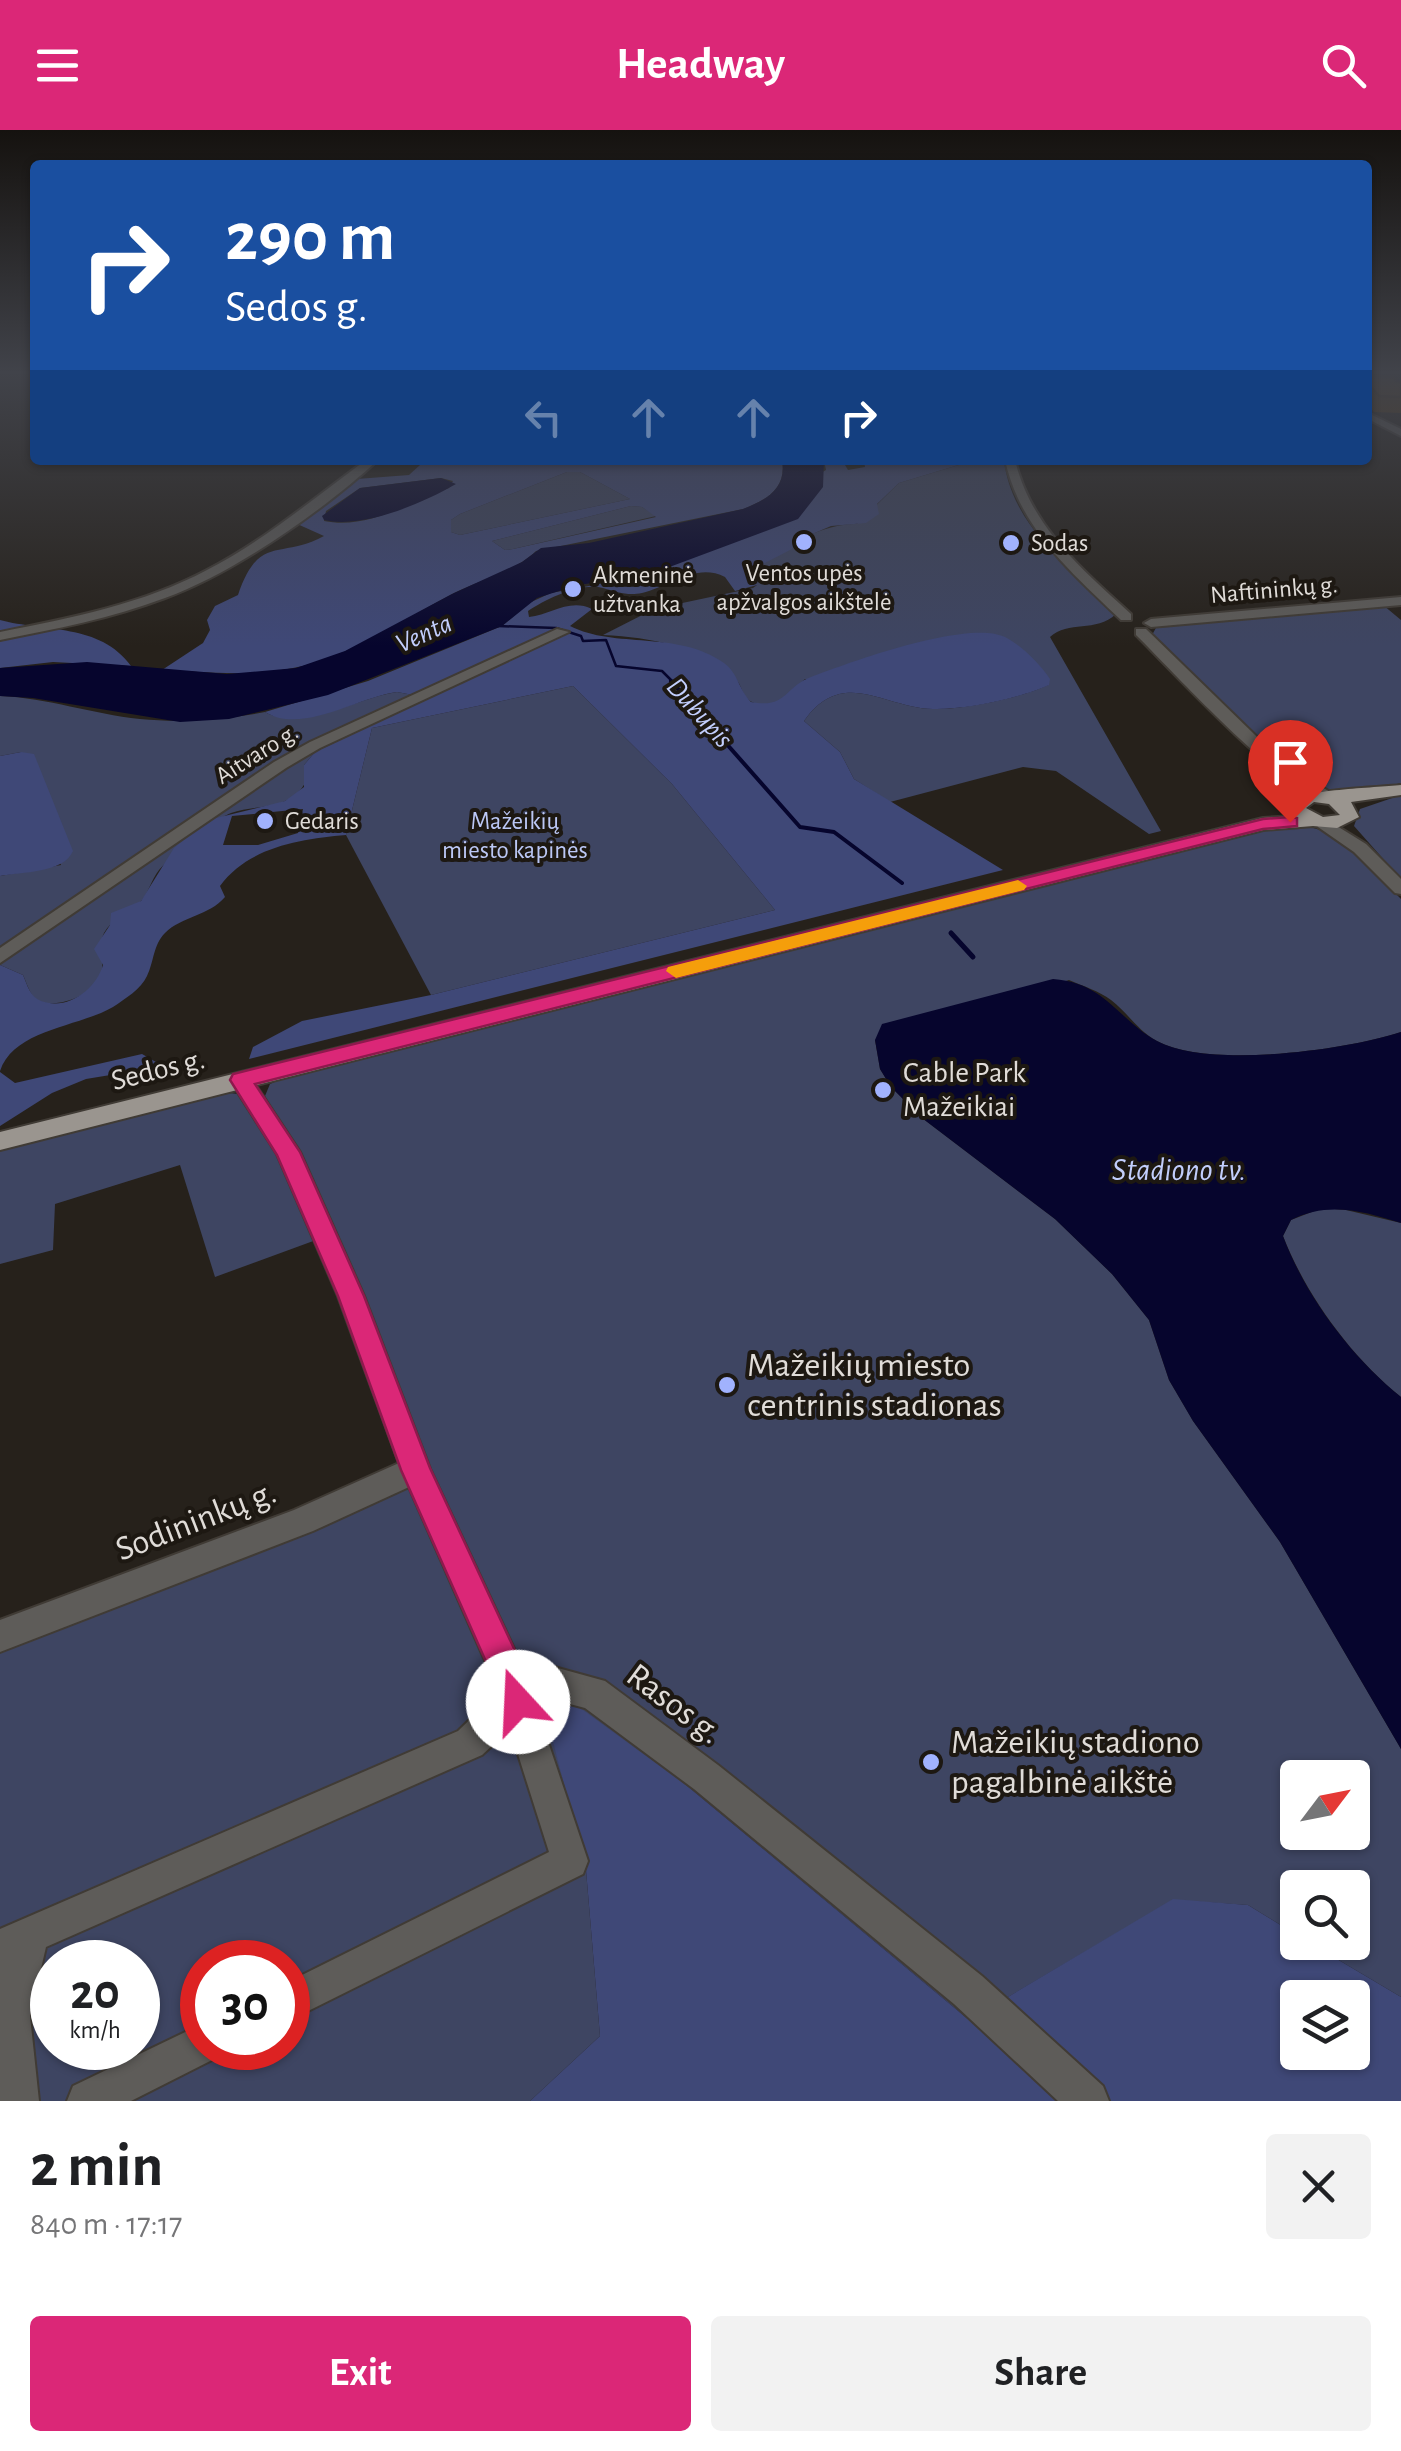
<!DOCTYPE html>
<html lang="en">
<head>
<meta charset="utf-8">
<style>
	body { margin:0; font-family:"Alegreya Sans",sans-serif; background:#f2f2f2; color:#202124; height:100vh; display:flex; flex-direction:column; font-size:38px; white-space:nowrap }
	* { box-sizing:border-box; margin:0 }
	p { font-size:32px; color:#757577 }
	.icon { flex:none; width:55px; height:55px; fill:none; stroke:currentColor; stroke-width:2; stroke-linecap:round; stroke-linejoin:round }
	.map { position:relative; height:1971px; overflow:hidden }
	.side { display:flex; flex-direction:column; background:#fff; flex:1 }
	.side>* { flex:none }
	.hud { position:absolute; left:30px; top:30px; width:1342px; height:305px; border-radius:10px; box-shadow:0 2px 8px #0004; background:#1a4fa0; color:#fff; overflow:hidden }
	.needle { width:65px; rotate:58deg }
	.tools { position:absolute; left:1280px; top:1630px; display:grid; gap:20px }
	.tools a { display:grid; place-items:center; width:90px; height:90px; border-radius:10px; background:#fff; box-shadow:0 2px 8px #0004; font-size:50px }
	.speed { position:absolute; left:30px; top:1810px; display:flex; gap:20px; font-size:50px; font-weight:700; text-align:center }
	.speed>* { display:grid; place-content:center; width:130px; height:130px; border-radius:50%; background:#fff; box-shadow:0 2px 8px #0004; line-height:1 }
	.speed small { font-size:25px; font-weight:400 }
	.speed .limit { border:15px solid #d22; background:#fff; color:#111 }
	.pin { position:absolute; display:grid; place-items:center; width:85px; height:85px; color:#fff; margin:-102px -42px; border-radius:50% 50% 50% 0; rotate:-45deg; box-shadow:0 0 10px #0007 }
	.pin .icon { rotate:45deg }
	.me { position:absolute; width:110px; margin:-55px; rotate:340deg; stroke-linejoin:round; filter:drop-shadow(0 0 8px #0008) }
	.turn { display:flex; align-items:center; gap:35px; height:210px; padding:0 30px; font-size:45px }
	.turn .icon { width:130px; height:130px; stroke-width:2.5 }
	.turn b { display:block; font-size:70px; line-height:85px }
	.lanes { display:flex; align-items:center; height:95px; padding:0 30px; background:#0003; justify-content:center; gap:50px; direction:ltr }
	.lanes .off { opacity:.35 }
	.round { display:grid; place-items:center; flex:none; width:105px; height:105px; border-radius:10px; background:#f2f2f2 }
	.headline { display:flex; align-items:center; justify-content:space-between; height:170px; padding:0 30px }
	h1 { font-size:60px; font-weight:700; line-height:75px }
	.primary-button { display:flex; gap:20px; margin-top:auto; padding:20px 30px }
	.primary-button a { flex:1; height:115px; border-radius:10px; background:#db2777; color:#fff; font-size:40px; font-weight:700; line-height:115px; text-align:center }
	.primary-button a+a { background:#f2f2f2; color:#202124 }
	header { display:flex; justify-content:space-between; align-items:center; height:130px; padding:0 30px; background:#db2777; color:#fff; font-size:45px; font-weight:700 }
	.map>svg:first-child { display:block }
	.green { fill:#3e4562; fill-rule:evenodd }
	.forest { fill:#3f4877; fill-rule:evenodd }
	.water { fill:#06052d }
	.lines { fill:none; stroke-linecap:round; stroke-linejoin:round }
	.stream-far2 { stroke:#06052d; stroke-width:2.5 }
	.stream-far1 { stroke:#06052d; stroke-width:4 }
	.stream { stroke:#06052d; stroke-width:5 }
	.minor-casing { stroke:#403b35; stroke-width:4 }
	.major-casing { stroke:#403b35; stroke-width:4 }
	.minor { fill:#5e5c59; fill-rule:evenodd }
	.major { fill:#9a958f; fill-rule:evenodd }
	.wall { fill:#55370b }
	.building { fill:#63400d; stroke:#452d09; stroke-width:2.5 }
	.route { fill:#db2777; stroke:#8e194d; stroke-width:2.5 }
	.slow { fill:#f59e0b }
	.poi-dot { fill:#a1b2fd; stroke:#1d1812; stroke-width:4 }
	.labels { text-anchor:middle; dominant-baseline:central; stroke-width:8; stroke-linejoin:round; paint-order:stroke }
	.far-poi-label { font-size:25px; fill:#e0dcd8; stroke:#1d1812; text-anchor:start }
	.far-street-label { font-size:25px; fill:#e0dcd8; stroke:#1d1812 }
	.far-park-label { font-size:25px; fill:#bbc7f5; stroke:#1d1812 }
	.far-water-label { font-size:28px; font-style:italic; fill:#c2cefc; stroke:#1d1812 }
	.street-label { font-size:30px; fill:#e0dcd8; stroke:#1d1812 }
	.poi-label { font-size:30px; fill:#e0dcd8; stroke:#1d1812; text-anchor:start }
	.water-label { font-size:32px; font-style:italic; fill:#c2cefc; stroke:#1d1812 }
	.near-poi-label { font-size:35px; fill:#e0dcd8; stroke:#1d1812; text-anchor:start }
	.near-street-label { font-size:35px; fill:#e0dcd8; stroke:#1d1812 }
</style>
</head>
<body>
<header><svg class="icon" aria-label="menu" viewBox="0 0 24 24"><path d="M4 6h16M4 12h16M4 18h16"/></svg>Headway<svg class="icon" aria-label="search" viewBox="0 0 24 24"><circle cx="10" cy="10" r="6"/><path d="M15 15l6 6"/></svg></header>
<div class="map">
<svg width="1401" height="1971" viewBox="0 0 1401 1971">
	<rect width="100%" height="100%" fill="#26211b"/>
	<!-- green -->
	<path class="green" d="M 975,330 L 1004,330 C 1011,395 1072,441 1116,484 C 1096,503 1068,490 1050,507 L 1161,701 L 1149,704 L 1056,641 L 1023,637 L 890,672 L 854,649 L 840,622 L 804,591 C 843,536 884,578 933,579 C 963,580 1021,568 1048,555 L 805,549 C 791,562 774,583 752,572 C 741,567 743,554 734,548 C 693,515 654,508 603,505 L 654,479 L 753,458 L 757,455 L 755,438 C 777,418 827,392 857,394 L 899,353 Z
		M 567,342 L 580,342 L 630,369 L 460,405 L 451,402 L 451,390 L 460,384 Z
		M 631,376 L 642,377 L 656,386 L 513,419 L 505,420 L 492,411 Z
		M 1383,475 L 1401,490 L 1401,653 C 1383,657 1358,669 1340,666 C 1292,660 1190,542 1152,505 L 1157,496 Z
		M 573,556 L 672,654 L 775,780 L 431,865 L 346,705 L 372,598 Z
		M 397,562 L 413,565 L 418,574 L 315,622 L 304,635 L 306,651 C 292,681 257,674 231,683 C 218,687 169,728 159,740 C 151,750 148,765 139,773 C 127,782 112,789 104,803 C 97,816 106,833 100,848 C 92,865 57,879 39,871 C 30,867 27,853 23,845 L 0,835 L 0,746 L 61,735 L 21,622 L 0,626 L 0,566 C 48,568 92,584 140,589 C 181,593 225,590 265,582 C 298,602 361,567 397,562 Z
		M 1401,665 L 1401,749 L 1354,696 L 1360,679 Z
		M 1289,695 C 1343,695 1365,733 1401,769 L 1401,902 C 1347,920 1208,939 1157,911 C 1138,901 1128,883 1111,870 C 1099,861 1083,856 1069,850 L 875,910 L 880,939 L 891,957 L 922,988 L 1055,1089 L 1112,1144 L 1149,1190 L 1169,1250 L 1193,1291 L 1280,1412 L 1401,1619 L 1401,1867 L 1310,1813 L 1352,1812 L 1352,1758 L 1298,1758 L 1297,1805 L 1248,1775 L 1173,1770 L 969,1890 L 686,1655 L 544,1573 L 586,1740 L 600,1906 L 530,1971 L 0,1971 L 0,1496 L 425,1333 L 311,1046 L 265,966 L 270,954 L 286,947 ZM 1298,1648 L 1352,1648 L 1352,1702 L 1298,1702 ZM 52,1832 L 138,1832 L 138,1918 L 52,1918 ZM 202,1832 L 288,1832 L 288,1918 L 202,1918 Z
		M 221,963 C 223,963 235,963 237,964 C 265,975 304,1081 316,1110 L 215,1147 L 180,1035 L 55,1074 L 53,1120 L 0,1134 L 0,1019 Z
		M 1322,1078 L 1346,1080 L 1401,1093 L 1401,1267 C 1351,1227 1306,1165 1283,1106 L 1291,1090 Z"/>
	<!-- forest -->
	<path class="forest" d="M 413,330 L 782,330 C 787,358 767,370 743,379 L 536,421 C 516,441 480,450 454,463 C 402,490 351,527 293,538 C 249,547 205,542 162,540 L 203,513 L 210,500 L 207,490 L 215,476 L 238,465 C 259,403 281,430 324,406 L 295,393 L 357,349 L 409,345 L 420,335 ZM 567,342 L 580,342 L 630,369 L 460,405 L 451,402 L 451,390 L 460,384 ZM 441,348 L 453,351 L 449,358 C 408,372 369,400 324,391 L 326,381 L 360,358 ZM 631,376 L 642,377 L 656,387 L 513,419 L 505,420 L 492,411 Z
		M 824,330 L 842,330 L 848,340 L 865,337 L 864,330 L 975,330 L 899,353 L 877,374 L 879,384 L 866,393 L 831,396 L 796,411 L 792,419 L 755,438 L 757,455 L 735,461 L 725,447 C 696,432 669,457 642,463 C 627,466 618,462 603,458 C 581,452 546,469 528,481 L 529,487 C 551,485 569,468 592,479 L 570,496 C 615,519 678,500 724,533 C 738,543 739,560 751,572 C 787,579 784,557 811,547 C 850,532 968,489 1005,507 C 1021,515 1040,534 1050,549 L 1049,555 C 1021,568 964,580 933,579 C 884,578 843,536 804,591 L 840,622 L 854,649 L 1003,740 L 249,929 L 253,917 L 302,891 L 431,865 L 775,780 L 672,654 L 573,556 L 372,598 L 346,705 C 301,709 248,717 220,756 L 225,767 C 209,786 182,786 165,803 C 153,815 154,832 147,846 C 141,859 125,869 113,877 C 79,897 14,899 0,941 L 0,835 L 23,845 C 27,854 30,867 41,871 C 68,881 96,859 103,835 L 94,819 L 110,795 L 111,783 L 141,771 L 174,718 L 208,690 L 285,671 L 304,657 L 304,635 L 315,622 L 418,573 L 413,565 L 397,562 C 358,567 302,605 265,582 L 368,551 L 502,496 L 529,473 L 551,463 L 648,445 L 826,340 ZM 303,679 L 298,703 L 258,715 L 223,715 L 232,686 Z
		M 0,490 C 44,502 100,493 131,536 L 53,532 L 0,538 Z
		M 21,622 L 34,624 L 73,721 C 64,743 21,742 0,746 L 0,626 Z
		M 142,924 L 156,932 L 153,938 L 86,949 L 52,963 L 0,996 L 0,942 L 15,953 Z
		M 543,1573 L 576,1575 L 686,1655 L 969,1890 L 1173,1769 L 1248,1775 L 1297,1805 L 1298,1812 L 1310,1813 L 1401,1867 L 1401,1971 L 530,1971 L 600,1906 L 586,1740 ZM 1298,1868 L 1352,1868 L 1352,1922 L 1298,1922 Z"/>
	<!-- water -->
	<path class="water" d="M 782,330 L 824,330 L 823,357 L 798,389 L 648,445 L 578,455 L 537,468 L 502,496 L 328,565 L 229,589 L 180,592 L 33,568 L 0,566 L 0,538 L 87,532 L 227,544 L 296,538 L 345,521 L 452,464 L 522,432 L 541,418 L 589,413 L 743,379 C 767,370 787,358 782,330 Z
		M 441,348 L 456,354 C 421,374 363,399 324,390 L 322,386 L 360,358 Z
		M 1053,849 C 1106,853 1117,889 1157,911 C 1208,939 1347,920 1401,902 L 1401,1093 C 1364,1081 1327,1071 1291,1090 L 1283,1106 C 1305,1165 1351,1227 1401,1267 L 1401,1619 L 1280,1412 L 1193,1291 L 1169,1250 L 1149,1190 L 1112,1144 L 1055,1089 L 922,988 L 891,957 L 880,939 L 875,910 L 882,894 Z"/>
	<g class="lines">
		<!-- stream-far2 -->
		<path class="stream-far2" d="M 498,496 L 556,498 L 581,506 L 583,511 L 606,510 L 616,536 L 662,541 L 674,553"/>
		<!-- stream-far1 -->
		<path class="stream-far1" d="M 671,551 L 800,697 L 834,702 L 902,753"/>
		<!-- stream -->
		<path class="stream" d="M 951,803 L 973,827"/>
		<!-- minor casing -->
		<g class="minor-casing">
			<path id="minor" d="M 1368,283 L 1401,299 L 1401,306 L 1368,289 Z
				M 366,330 L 378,330 C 324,380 234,443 165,468 C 112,488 56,499 0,510 L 0,502 C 71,488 143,474 207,440 C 265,410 314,368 366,330 Z
				M 1005,330 L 1015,330 C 1031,397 1082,439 1131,484 L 1131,490 L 1121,490 C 1072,443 1020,399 1005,330 Z
				M 1401,467 L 1401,475 L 1151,497 L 1144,493 L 1151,489 Z
				M 557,499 L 569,502 L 320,618 L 286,638 L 0,833 L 0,818 L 274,632 L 310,612 Z
				M 1136,499 L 1146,499 L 1289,638 L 1332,663 L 1332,671 C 1294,675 1168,536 1136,505 Z
				M 1324,688 L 1366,714 L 1401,749 L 1401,764 L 1395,763 L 1354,722 L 1318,697 L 1316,693 Z
				M 241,943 L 249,945 L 300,1022 L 364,1166 L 430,1339 L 518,1527 L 605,1551 L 718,1635 L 982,1846 L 1103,1956 L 1109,1971 L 1058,1971 L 954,1874 L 694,1659 L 585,1578 L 532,1564 L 588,1731 L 583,1744 L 288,1891 L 288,1852 L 549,1722 L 510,1599 L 482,1625 L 46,1817 L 30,1886 L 39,1971 L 0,1971 L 0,1799 L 458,1601 L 486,1574 L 490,1542 L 409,1357 L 313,1401 L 0,1522 L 0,1490 L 294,1380 L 399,1333 L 338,1166 L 277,1024 L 230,950 Z
				M 202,1894 L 202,1918 L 221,1918 L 216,1928 L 131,1971 L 67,1971 L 73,1956 Z"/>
		</g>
		<!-- major casing -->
		<g class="major-casing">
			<path id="major" d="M 1401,655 L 1401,665 L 1351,672 L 1359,687 L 1337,698 L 1313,696 L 1263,700 L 0,1020 L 0,1002 L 1263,688 L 1293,686 L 1286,673 C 1302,659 1374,658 1401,655 ZM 1314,672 L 1329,674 L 1340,685 L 1323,687 L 1306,678 Z"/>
		</g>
		<!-- minor -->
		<use href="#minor" class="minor"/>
		<!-- major -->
		<use href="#major" class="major"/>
	</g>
	<!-- wall -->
	<path class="wall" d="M 1368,246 L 1401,252 L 1401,283 L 1374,282 L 1368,274 Z"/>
	<!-- building -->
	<path class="building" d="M 1368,246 L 1393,247 L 1397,252 L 1401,252 L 1401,267 L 1379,266 L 1368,253 Z"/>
	<!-- sky -->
	<linearGradient id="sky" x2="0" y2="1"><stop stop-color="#15120f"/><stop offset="0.47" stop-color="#41434a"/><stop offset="1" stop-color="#41434a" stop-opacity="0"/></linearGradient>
	<rect width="1401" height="516" fill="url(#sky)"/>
	<!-- route -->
	<path class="route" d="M 1290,687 L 1297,688 L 1297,696 L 1263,699 L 255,954 L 300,1022 L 364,1166 L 430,1338 L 524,1540 L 534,1572 L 529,1584 L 518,1589 L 506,1584 L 491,1543 L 401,1340 L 338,1166 L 290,1055 L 277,1025 L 230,950 L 233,944 L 1263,689 Z"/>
	<!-- slow -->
	<path class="slow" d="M 1018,750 L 1027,756 L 1024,760 L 676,848 L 666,841 L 668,837 Z"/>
	<!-- markers -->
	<g class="poi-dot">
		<circle cx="804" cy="412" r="10"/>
		<circle cx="1011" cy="413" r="10"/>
		<circle cx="573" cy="459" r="10"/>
		<circle cx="265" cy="691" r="10"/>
		<circle cx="883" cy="960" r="10"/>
		<circle cx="727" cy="1255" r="10"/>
		<circle cx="931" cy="1632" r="10"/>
	</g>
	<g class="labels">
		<!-- far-poi labels -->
		<g class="far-poi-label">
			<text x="1031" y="413">Sodas</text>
			<text x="804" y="443" text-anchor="middle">Ventos upės<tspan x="804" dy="29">apžvalgos aikštelė</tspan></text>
			<text x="593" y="445">Akmeninė<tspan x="593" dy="29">užtvanka</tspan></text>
			<text x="285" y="691">Gedaris</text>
		</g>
		<!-- far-street labels -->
		<g class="far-street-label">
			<text transform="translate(1274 460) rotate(-5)">Naftininkų g.</text>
			<text transform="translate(257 624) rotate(-32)">Aitvaro g.</text>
		</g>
		<!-- far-park labels -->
		<g class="far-park-label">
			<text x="515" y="691">Mažeikių<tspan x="515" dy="29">miesto kapinės</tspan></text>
		</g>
		<!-- far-water labels -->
		<g class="far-water-label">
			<text transform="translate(424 504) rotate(-24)">Venta</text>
			<text transform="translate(699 583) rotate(48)">Dubupis</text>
		</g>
		<!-- street labels -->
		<g class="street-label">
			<text transform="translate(158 940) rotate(-14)">Sedos g.</text>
		</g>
		<!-- poi labels -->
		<g class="poi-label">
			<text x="903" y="943">Cable Park<tspan x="903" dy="34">Mažeikiai</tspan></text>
		</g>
		<!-- water labels -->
		<g class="water-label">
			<text x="1179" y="1040">Stadiono tv.</text>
		</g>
		<!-- near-poi labels -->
		<g class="near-poi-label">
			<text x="747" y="1235">Mažeikių miesto<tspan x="747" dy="40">centrinis stadionas</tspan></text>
			<text x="951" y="1612">Mažeikių stadiono<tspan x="951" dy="40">pagalbinė aikštė</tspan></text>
		</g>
		<!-- near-street labels -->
		<g class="near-street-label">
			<text transform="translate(196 1391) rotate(-21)">Sodininkų g.</text>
			<text transform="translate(674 1574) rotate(37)">Rasos g.</text>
		</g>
	</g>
</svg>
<div class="tools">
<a><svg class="needle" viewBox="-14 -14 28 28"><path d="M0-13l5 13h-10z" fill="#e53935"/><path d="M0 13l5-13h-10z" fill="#757577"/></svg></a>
<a><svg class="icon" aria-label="search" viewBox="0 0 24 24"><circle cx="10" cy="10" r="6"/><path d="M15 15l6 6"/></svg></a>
<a><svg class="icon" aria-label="layers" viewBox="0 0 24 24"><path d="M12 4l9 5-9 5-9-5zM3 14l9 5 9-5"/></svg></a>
</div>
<div class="speed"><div>20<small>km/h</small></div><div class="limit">30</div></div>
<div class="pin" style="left:1290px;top:692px;background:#d93025"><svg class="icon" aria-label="arrive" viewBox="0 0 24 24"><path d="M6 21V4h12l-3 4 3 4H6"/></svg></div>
<svg class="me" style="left:518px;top:1572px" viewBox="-20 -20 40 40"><circle r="19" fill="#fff"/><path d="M0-13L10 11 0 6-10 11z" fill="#db2777"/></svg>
<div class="hud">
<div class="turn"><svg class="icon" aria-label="right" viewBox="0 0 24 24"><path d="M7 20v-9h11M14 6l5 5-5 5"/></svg><div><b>290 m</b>Sedos g.</div></div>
<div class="lanes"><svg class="icon off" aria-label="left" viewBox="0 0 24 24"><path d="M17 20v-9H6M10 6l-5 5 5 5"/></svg><svg class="icon off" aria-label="ahead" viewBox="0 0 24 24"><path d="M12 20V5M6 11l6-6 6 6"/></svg><svg class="icon off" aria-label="ahead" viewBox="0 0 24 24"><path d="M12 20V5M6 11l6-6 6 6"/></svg><svg class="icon" aria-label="right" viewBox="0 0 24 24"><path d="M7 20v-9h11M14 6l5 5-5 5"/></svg></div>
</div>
</div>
<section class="side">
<div class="headline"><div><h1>2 min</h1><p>840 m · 17:17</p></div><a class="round"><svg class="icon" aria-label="close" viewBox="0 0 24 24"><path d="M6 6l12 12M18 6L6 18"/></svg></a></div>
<div class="primary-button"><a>Exit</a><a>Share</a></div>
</section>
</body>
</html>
